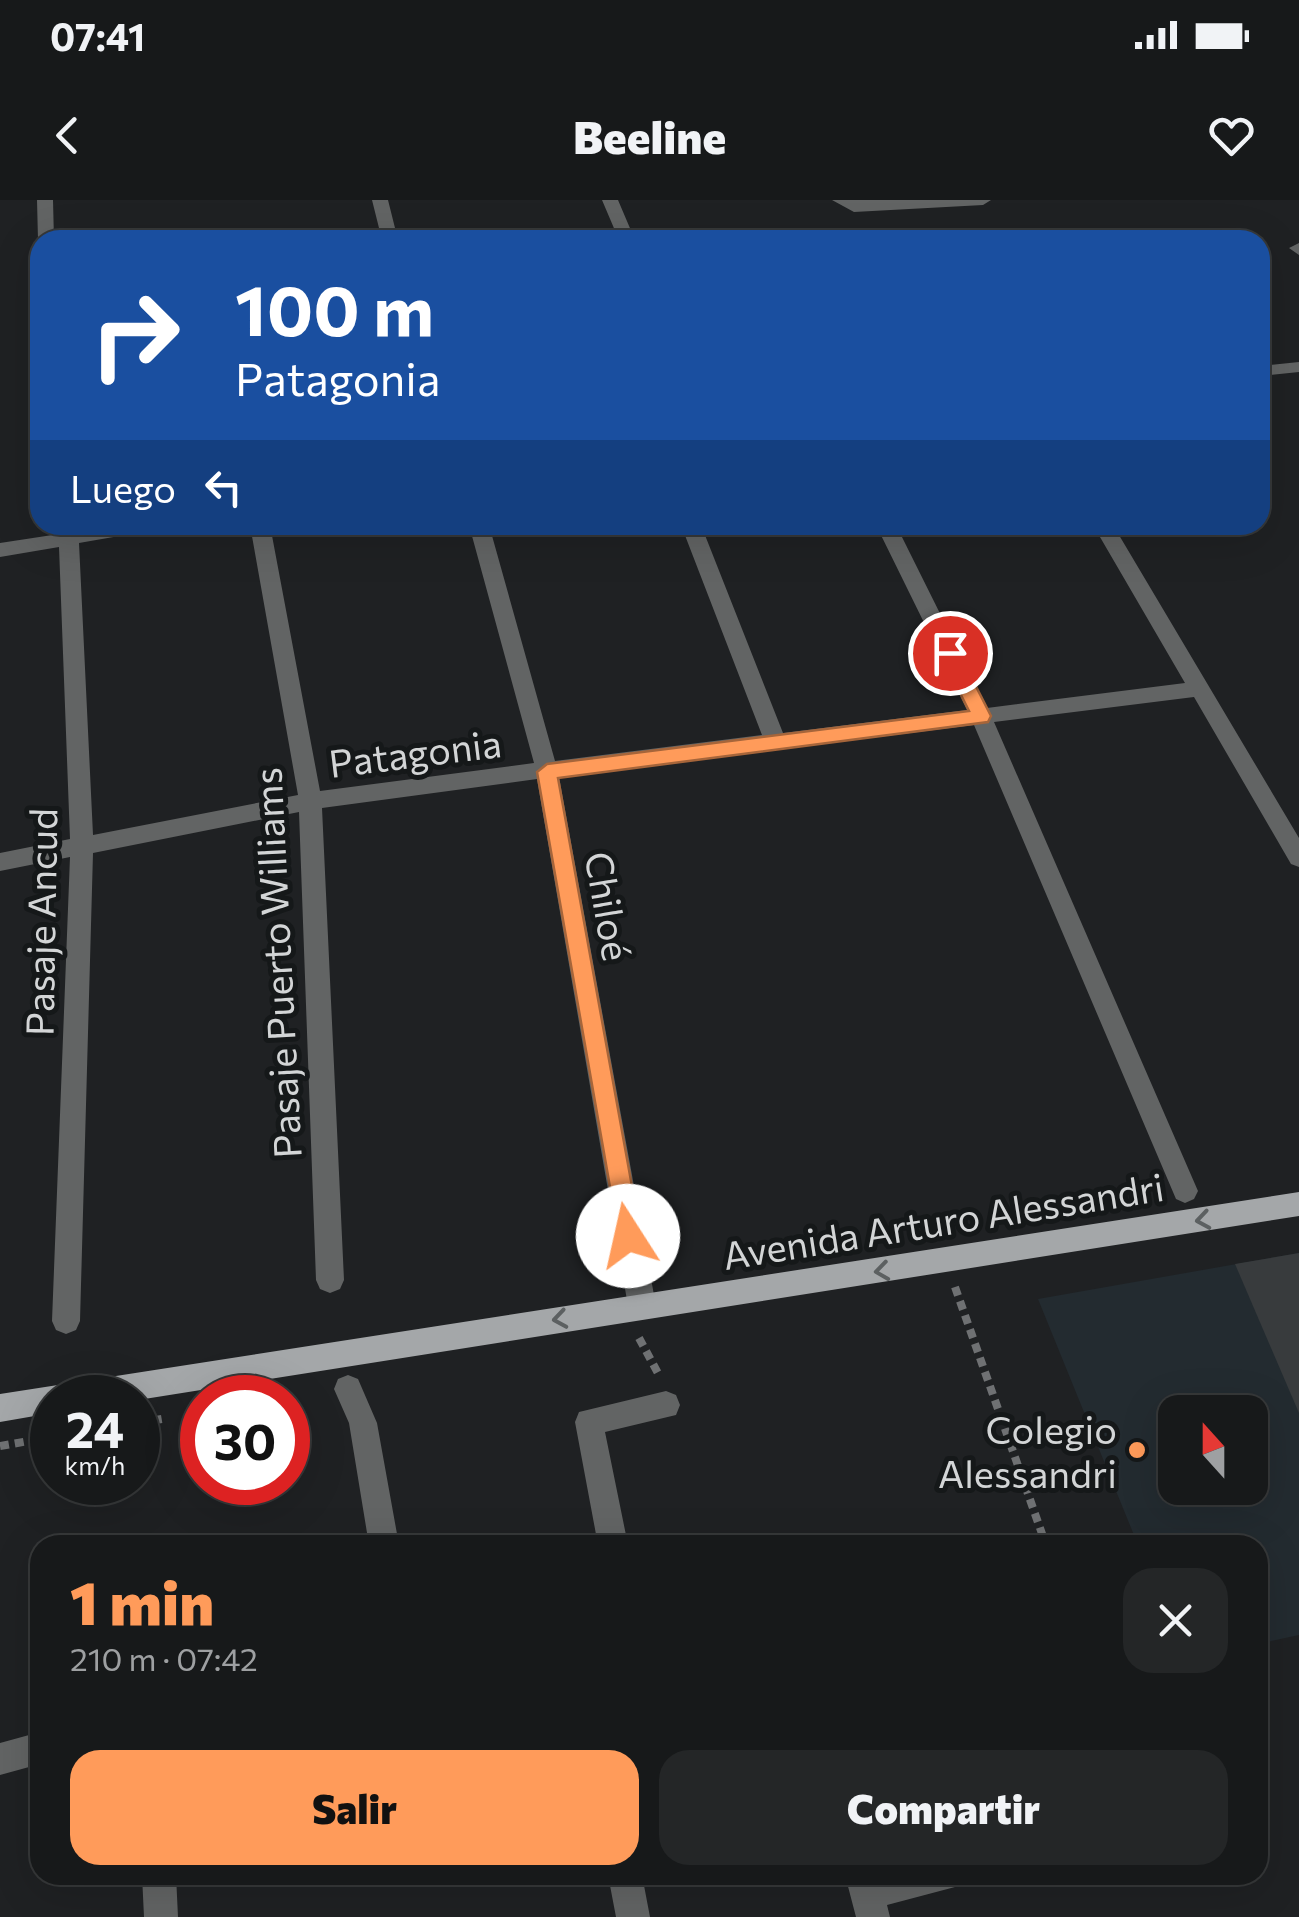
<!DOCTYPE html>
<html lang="es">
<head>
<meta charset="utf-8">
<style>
	body { margin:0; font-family:Commissioner,sans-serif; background:#242627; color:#f1f3f6; height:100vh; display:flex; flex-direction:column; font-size:38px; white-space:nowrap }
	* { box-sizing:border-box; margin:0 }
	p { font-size:32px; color:#9ea0a2 }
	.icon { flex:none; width:55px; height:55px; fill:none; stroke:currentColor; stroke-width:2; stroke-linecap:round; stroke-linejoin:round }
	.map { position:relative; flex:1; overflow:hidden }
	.drawer { position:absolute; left:30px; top:1335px; width:1238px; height:350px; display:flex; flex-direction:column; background:#17191a; border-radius:30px; box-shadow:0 10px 40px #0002,0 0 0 2px #363839 }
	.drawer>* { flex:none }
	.banner { position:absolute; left:30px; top:30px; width:1240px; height:305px; border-radius:30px; box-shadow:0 10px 40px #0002,0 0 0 2px #363839; background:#1a4fa0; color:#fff; overflow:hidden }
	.needle { width:65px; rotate:339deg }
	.controls { position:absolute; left:1158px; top:1195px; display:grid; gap:20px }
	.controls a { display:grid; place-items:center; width:110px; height:110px; border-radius:20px; background:#17191a; box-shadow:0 10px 40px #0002,0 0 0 2px #363839; font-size:50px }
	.speed { position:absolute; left:30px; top:1175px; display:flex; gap:20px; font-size:50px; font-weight:700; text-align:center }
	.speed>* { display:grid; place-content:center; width:130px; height:130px; border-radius:50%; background:#17191a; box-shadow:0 10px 40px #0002,0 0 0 2px #363839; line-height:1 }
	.speed small { font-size:25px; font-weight:400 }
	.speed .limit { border:15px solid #d22; background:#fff; color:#111 }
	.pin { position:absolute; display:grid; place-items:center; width:85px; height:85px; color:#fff; margin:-42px; border:5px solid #fff; border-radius:50%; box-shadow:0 2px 10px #0007 }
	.me { position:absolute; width:110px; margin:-55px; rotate:350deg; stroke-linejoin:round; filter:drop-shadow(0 0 8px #0008) }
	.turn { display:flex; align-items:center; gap:35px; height:210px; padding:0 40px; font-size:45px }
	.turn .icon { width:130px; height:130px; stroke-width:2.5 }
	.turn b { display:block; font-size:70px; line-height:85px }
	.then { display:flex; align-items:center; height:95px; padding:0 40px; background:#0003; gap:20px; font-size:38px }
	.round { display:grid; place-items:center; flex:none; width:105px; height:105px; border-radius:30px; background:#242627 }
	.overview { display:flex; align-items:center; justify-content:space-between; height:170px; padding:0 40px }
	h1 { font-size:60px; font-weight:800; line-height:75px; color:#ff9b5a }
	.primary-button { display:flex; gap:20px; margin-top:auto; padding:20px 40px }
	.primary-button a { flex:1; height:115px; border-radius:30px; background:#ff9b5a; color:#111; font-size:40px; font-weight:800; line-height:115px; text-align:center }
	.primary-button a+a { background:#242627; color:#f1f3f6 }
	.status { display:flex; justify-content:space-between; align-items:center; height:70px; padding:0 50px; background:#17191a; direction:ltr }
	.status svg { height:28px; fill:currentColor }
	header { display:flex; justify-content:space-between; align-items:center; height:130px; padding:0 40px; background:#17191a; font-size:45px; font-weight:800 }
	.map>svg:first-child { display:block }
	.built { fill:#232b30; fill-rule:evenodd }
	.building { fill:#383b3d }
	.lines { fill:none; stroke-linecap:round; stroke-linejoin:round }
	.path { stroke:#6f7173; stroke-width:8; stroke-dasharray:9 6; stroke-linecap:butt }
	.minor { fill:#626464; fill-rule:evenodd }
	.major { fill:#a4a7a9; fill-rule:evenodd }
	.oneway { stroke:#5c6061 }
	.route { fill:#ff9b5a; stroke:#a6653a; stroke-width:2.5 }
	.poi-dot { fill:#ff9b5a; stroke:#151819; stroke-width:4 }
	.labels { text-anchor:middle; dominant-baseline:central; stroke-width:10; stroke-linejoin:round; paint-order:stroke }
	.street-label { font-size:38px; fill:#d3d5d6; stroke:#151819 }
	.poi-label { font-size:38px; fill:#d3d5d6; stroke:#151819; text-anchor:end }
</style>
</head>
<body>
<div class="status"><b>07:41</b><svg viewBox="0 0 49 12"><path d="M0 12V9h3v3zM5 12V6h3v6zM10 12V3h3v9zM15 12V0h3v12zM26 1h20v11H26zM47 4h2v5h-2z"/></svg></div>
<header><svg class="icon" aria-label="back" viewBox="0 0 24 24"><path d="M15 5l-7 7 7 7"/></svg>Beeline<svg class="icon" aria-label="heart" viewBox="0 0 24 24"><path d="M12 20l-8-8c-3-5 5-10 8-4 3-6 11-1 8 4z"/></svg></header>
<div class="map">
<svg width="1299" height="1717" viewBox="0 0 1299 1717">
	<rect width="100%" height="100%" fill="#1f2123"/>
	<!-- built -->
	<path class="built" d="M 1299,1053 L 1299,1435 L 1258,1444 L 1258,1345 L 1138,1345 L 1038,1099 ZM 1175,1212 L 1250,1212 L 1250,1288 L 1175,1288 Z"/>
	<!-- building -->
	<path class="building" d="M 1299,1053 L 1299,1213 L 1235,1064 Z"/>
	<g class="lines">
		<!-- path -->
		<path class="path" d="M 955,1087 L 1046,1345
			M 639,1138 L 659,1175
			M 138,1223 L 162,1219
			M 0,1246 L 52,1237"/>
		<!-- minor -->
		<path class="minor" d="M 37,0 L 53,0 L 54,40 L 40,40 L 40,43 L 38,40 Z
			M 372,0 L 388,0 L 398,40 L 382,40 Z
			M 602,0 L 618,0 L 635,40 L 619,40 Z
			M 832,0 L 991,0 L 983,5 L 854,12 Z
			M 1299,43 L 1299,55 L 1289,48 Z
			M 1299,162 L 1299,172 L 1260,176 L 1260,166 Z
			M 58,325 L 78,325 L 78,330 L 109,325 L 158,325 L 148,331 L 79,343 L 93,635 L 298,595 L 250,325 L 270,325 L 320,591 L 534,563 L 469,325 L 489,325 L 555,561 L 762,535 L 681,325 L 701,325 L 783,533 L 967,510 L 876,325 L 896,325 L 987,508 L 1185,483 L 1093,325 L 1113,325 L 1299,638 L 1299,667 L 1291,664 L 1194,497 L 994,522 L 1198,991 L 1194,999 L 1185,1003 L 1176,999 L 974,525 L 559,577 L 656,1106 L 652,1115 L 642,1119 L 632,1115 L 628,1106 L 537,579 L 322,608 L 344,1080 L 340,1089 L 330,1093 L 320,1089 L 316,1080 L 299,612 L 93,653 L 80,1121 L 76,1130 L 66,1134 L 56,1130 L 52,1121 L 70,657 L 0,671 L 0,653 L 70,639 L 59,347 L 0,357 L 0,343 L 59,334 Z
			M 348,1175 L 358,1179 L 377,1223 L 399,1345 L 369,1345 L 349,1223 L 334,1189 L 338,1179 Z
			M 666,1191 L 676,1195 L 680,1205 L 676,1215 L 605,1232 L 628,1345 L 598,1345 L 575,1222 L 579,1212 Z
			M 40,1532 L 40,1564 L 0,1575 L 0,1543 Z
			M 142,1675 L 176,1675 L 178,1717 L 144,1717 Z
			M 608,1675 L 642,1675 L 650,1717 L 616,1717 Z
			M 845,1675 L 960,1675 L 955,1687 L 887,1705 L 890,1717 L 856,1717 Z"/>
		<!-- major -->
		<path class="major" d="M 1299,992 L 1299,1016 L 138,1200 L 52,1198 L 52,1213 L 0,1222 L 0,1194 Z"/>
	</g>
	<!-- one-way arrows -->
	<defs><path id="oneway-chevron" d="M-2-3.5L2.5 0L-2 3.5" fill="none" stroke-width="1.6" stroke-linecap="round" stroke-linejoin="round" transform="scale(2.5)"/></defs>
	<g class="oneway">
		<use href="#oneway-chevron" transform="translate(1203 1020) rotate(171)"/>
		<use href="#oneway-chevron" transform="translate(882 1071) rotate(172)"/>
		<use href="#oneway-chevron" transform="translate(560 1119) rotate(171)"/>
	</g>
	<!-- route -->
	<path class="route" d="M 950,446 L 959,453 L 991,516 L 988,522 L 558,578 L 641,1036 L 628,1047 L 620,1044 L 537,572 L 547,564 L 969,511 L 940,453 Z"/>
	<!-- markers -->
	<circle class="poi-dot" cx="1137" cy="1250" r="10"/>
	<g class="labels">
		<!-- street labels -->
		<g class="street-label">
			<text transform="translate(415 552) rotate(-7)">Patagonia</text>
			<text transform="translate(609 706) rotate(80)">Chiloé</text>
			<text transform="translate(40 722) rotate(-89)">Pasaje Ancud</text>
			<text transform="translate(276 763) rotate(-93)">Pasaje Puerto Williams</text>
			<text transform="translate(943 1020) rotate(-9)">Avenida Arturo Alessandri</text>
		</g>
		<!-- poi labels -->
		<g class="poi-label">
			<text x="1117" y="1228">Colegio<tspan x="1117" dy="44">Alessandri</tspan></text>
		</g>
	</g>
</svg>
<div class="controls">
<a><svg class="needle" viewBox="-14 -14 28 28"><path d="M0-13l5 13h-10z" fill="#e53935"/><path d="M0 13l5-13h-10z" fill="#9ea0a2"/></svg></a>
</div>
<div class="speed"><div>24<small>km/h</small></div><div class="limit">30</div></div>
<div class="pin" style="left:950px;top:453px;background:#d93025"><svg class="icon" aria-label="arrive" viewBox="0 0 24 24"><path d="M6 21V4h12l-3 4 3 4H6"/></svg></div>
<svg class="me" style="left:628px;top:1036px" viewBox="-20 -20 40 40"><circle r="19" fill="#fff"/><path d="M0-13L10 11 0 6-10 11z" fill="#ff9b5a"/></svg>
<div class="banner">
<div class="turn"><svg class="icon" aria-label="right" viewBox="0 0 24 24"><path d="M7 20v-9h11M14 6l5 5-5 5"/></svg><div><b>100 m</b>Patagonia</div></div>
<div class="then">Luego<svg class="icon" aria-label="left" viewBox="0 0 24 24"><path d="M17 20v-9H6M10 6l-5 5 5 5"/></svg></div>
</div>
<section class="drawer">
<div class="overview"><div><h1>1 min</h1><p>210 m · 07:42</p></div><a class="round"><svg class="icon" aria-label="close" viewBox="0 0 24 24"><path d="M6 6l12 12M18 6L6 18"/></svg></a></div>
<div class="primary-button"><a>Salir</a><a>Compartir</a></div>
</section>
</div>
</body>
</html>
